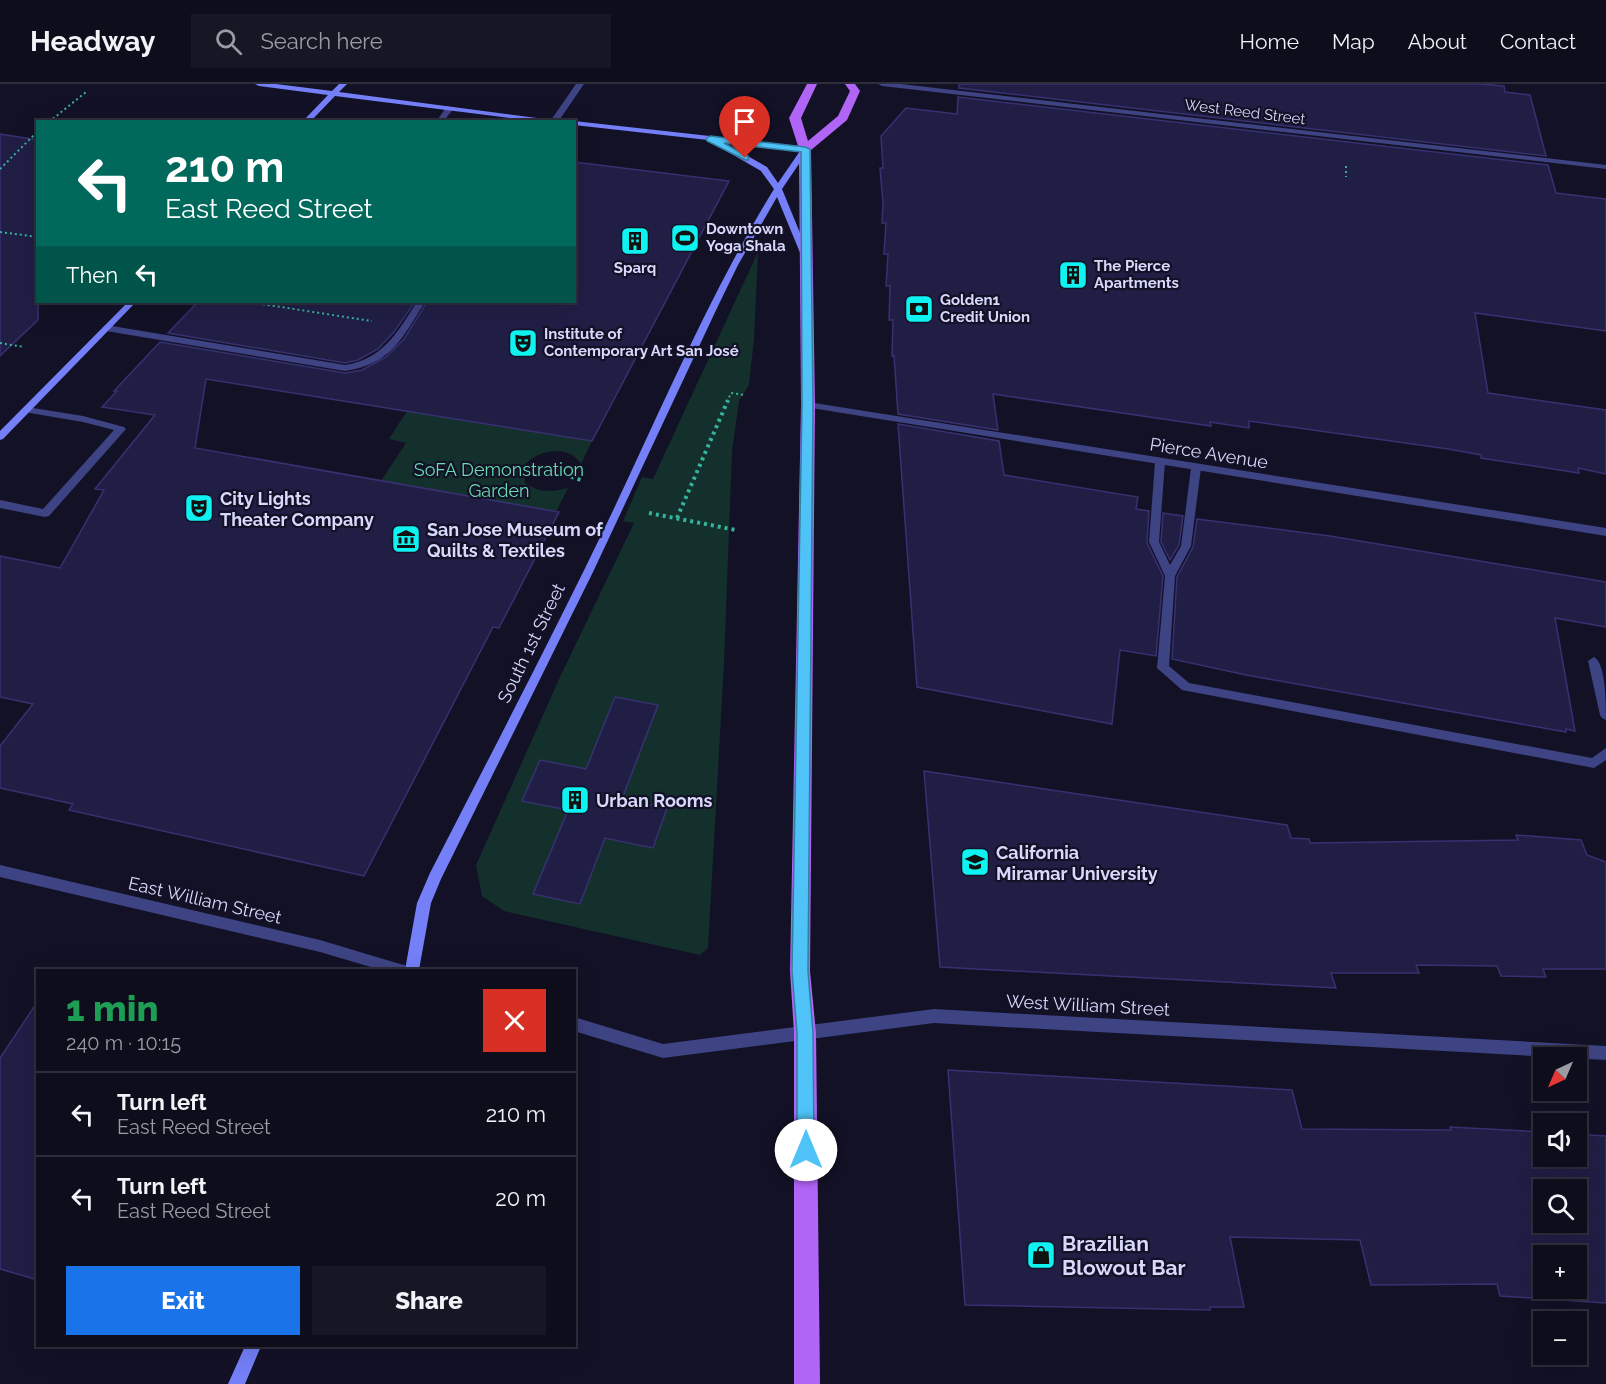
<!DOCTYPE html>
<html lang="en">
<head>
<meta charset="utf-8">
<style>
	body { margin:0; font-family:Raleway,sans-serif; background:#171625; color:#f1f3f6; height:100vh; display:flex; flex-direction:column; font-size:22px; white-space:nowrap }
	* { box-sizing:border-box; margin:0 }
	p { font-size:20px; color:#9b9ca3 }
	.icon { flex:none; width:33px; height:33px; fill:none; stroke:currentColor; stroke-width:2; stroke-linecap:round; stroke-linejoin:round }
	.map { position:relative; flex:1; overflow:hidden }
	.drawer { position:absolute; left:36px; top:885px; width:540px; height:378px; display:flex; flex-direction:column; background:#0e0d1c; border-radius:0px; box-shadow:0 6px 24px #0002,0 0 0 2px #2e2d3b }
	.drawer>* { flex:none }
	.banner { position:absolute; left:36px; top:36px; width:540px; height:183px; border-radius:0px; box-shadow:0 6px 24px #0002,0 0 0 2px #2e2d3b; background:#00695c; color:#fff; overflow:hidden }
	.needle { width:39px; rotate:224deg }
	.controls { position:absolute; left:1533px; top:963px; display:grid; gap:12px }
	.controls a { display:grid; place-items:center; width:54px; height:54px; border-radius:0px; background:#0e0d1c; box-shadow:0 6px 24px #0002,0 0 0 2px #2e2d3b; font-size:30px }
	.pin { position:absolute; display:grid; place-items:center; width:51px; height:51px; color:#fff; margin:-62px -26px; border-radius:50% 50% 50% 0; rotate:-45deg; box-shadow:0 0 6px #0007 }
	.pin .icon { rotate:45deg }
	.me { position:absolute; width:66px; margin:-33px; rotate:0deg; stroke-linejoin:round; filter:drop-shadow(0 0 4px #0008) }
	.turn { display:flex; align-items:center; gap:21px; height:126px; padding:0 30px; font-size:27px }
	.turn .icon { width:78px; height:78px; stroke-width:2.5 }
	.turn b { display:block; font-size:42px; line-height:51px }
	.then { display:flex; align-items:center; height:57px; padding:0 30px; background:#0003; gap:12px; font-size:22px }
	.round { display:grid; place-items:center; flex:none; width:63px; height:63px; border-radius:0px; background:#171625 }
	.summary { display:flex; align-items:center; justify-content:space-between; height:102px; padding:0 30px }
	h1 { font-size:36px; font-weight:800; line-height:45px; color:#1e9e55 }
	.action { display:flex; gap:12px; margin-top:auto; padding:12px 30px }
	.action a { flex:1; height:69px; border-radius:0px; background:#1a73e8; color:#fff; font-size:24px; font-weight:800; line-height:69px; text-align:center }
	.action a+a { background:#171625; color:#f1f3f6 }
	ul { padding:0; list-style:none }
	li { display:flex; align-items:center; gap:18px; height:84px; padding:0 30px; border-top:2px solid #2e2d3b }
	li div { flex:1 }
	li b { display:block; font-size:22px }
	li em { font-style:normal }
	header { display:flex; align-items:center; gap:36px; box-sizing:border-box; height:84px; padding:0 30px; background:#0e0d1c; border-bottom:2px solid #2e2d3b }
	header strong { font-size:28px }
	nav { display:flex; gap:33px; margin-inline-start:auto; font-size:21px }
	.search { width:420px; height:54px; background:#171625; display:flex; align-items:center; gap:15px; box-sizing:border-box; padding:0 21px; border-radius:0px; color:#9b9ca3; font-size:22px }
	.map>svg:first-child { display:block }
	.green { fill:#14302c }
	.building { fill:#211e46; stroke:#373171; stroke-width:1.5; fill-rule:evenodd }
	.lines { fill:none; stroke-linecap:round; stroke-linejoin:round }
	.path-far1 { stroke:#36b39e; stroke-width:2; stroke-dasharray:2 3; stroke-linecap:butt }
	.path { stroke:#36b39e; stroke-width:4; stroke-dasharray:3 4; stroke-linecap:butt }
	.lane { fill:#3e4383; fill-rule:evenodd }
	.street { fill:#3e4383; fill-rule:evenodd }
	.secondary { fill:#747ff8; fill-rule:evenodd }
	.primary { fill:#b065f7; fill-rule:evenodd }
	.route { fill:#4fc3f7; stroke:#337fa1; stroke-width:1.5 }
	.labels { text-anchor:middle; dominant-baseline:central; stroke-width:4.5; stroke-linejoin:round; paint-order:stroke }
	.far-street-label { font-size:15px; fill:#d8d8fd; stroke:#121126 }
	.far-poi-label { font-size:15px; font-weight:bold; fill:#d8d8fd; stroke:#121126; text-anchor:start }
	.street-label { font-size:18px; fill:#d8d8fd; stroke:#121126 }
	.park-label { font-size:18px; fill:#67dab1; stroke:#121126 }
	.poi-label { font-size:18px; font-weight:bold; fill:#d8d8fd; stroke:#121126; text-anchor:start }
	.near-poi-label { font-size:21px; font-weight:bold; fill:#d8d8fd; stroke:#121126; text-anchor:start }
</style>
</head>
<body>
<header>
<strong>Headway</strong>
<div class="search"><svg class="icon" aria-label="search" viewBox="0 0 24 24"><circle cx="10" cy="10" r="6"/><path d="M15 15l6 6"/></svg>Search here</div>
<nav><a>Home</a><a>Map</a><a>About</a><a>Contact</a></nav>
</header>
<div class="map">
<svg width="1606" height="1300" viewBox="0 0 1606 1300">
	<rect width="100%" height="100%" fill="#121126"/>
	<!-- green -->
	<path class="green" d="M 758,168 L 754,255 L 749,301 L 739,317 L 732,368 L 724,579 L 708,864 L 700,871 L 504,827 L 482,812 L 476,781 L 560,593 L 634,439 L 623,437 L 642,393 L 653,395 Z
		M 407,327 L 592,357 L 581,380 C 568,359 535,366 523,383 L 525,399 C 539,409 552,408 568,404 L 556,428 L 381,397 L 406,359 L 389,355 Z"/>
	<!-- building -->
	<path class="building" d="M 959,0 L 1481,0 L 1504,2 L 1505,8 L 1530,11 L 1546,72 L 959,4 Z
		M 958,13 L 1548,81 L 1556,109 L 1606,115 L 1606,247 L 1475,229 L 1488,309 L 1606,326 L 1606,390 L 1578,384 L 1579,389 L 1481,374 L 1481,371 L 1448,365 L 1249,337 L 1249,344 L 1210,338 L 1211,342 L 993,310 L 998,346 L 898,330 L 894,272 L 892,272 L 893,236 L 889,236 L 890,202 L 886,202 L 888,170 L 884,170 L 886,139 L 882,139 L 883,119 L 880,84 L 883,84 L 881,52 L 906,24 L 957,30 Z
		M 0,50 L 38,56 L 38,236 L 0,272 Z
		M 574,78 L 729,97 L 592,357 L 206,295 L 195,364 L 559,428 L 499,544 L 493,543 L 364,792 L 69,726 L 73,720 L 0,704 L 0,662 L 33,620 L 0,613 L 0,472 L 60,484 L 104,406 L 95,405 L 155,331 L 102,323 L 117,307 L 114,307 L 160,258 L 345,289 L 362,286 L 386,273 L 404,255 L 427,218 L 574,218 Z
		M 198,218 L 415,218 L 394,248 L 378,265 L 358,276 L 345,279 L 168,249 Z
		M 898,340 L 999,357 L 1004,391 L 1138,413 L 1136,425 L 1149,427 L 1147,459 L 1163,492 L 1156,572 L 1120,566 L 1112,640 L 917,603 Z
		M 1163,429 L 1183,432 L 1179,461 L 1170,476 L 1161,458 Z
		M 1197,435 L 1330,452 L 1606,498 L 1606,543 L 1555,534 L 1575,647 L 1566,645 L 1566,648 L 1246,591 L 1172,575 L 1177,493 L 1193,463 Z
		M 615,613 L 658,621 L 622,715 L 667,724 L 653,764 L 605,754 L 580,820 L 533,810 L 568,726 L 522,717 L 540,676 L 586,685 Z
		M 924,687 L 1287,741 L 1291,754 L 1309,755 L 1310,759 L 1518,756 L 1516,751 L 1581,756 L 1587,771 L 1606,778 L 1606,885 L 1543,885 L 1546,893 L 1501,892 L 1497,882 L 1416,881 L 1419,889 L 1331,889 L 1336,904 L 940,883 Z
		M 38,917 L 38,1196 L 0,1185 L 0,974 Z
		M 948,986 L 1292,1006 L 1302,1045 L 1451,1046 L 1450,1043 L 1544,1048 L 1544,1072 L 1576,1072 L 1576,1050 L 1606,1052 L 1606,1219 L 1500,1212 L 1497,1200 L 1371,1201 L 1360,1156 L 1230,1153 L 1244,1223 L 1210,1223 L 1210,1226 L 965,1221 ZM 1544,1106 L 1576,1106 L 1576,1138 L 1544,1138 ZM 1544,1172 L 1576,1172 L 1576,1204 L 1544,1204 Z"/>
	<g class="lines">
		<!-- path-far1 -->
		<path class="path-far1" d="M 49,38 L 86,8
			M 1346,82 L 1346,93
			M 0,85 L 38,47
			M 0,148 L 38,153
			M 248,218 L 372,237
			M 0,259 L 24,263
			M 727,318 L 731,309 L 744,311"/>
		<!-- path -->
		<path class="path" d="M 551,386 L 584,397
			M 649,429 L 736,446
			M 677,434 L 728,316"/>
		<!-- lane -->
		<path class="lane" d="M 576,0 L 584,0 L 558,38 L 552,38 L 551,36 Z
			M 447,22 L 454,24 L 443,38 L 436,38 Z
			M 417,218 L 425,218 C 402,254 392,280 345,287 L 106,247 L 102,244 L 106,241 L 345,281 C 384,275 397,248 417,218 Z
			M 27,323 L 83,332 L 124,343 L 126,345 L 49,432 L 45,433 L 0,424 L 0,416 L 43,425 L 114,346 L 83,338 L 24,328 L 24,324 Z
			M 1160,375 L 1165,378 L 1159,458 L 1170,481 L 1181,462 L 1191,384 L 1196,381 L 1201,384 L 1191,462 L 1175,492 L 1169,582 L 1189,599 L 1592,674 L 1606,664 L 1606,676 L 1594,684 L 1182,606 L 1157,584 L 1165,492 L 1149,458 L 1155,378 Z
			M 1594,573 C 1606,579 1606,621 1606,636 L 1602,634 L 1600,631 L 1588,577 Z"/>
		<!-- street -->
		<path class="street" d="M 878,0 L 901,0 L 1606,81 L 1606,85 L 882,2 Z
			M 808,318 L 1606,444 L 1606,452 L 805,323 L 805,319 Z
			M 0,781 L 320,856 L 400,880 L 405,881 L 407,886 L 381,886 L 320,868 L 0,793 Z
			M 934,925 L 1606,962 L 1606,976 L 934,939 L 663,974 L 574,947 L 574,933 L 663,960 Z"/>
		<!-- secondary -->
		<path class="secondary" d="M 255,0 L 276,0 L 332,7 L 339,0 L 347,0 L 339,8 L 568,38 L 543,38 L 335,12 L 310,38 L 302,38 L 328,11 L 259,2 Z
			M 574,37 L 808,63 L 809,65 L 782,105 L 809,171 L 805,174 L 801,171 L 777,113 L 738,181 L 718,222 L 593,488 L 441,795 L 431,819 L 419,886 L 405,886 L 417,819 L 430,789 C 490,672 551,555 608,437 C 661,326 709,211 774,105 L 761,87 L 716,61 L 717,57 L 574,41 L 574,38 L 571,38 ZM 723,58 L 800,67 L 778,99 L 767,83 Z
			M 128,218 L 136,218 L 3,355 L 0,356 L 0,347 Z
			M 245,1262 L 261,1262 L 245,1300 L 228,1300 Z"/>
		<!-- primary -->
		<path class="primary" d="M 807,0 L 817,0 L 801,34 L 808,57 L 838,32 L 850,7 L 845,0 L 855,0 L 860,7 L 847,36 L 811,66 L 815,321 L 810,887 L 816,949 L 820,1300 L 794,1300 L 794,949 L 790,887 L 801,321 L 799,65 L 789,34 Z"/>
	</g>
	<!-- route -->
	<path class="route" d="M 710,52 L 805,63 L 810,65 L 813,321 L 808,887 L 813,949 L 814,1066 L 812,1072 L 806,1075 L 800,1072 L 797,1066 L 797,949 L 792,887 L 802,321 L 801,68 L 724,59 L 748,72 L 748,76 L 745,76 L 707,57 L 706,55 Z"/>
	<!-- icons -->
	<defs>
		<g id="stadium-square" transform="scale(1.5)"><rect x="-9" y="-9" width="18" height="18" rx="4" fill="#0ef3f1" stroke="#121126"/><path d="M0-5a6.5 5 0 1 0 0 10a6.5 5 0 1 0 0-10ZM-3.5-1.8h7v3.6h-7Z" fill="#111"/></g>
		<g id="building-square" transform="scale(1.5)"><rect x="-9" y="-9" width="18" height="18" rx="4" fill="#0ef3f1" stroke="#121126"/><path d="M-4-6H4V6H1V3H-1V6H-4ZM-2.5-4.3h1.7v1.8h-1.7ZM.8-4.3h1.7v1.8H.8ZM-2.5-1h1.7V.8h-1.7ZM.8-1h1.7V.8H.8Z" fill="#111"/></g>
		<g id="bank-square" transform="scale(1.5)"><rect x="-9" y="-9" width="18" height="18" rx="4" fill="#0ef3f1" stroke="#121126"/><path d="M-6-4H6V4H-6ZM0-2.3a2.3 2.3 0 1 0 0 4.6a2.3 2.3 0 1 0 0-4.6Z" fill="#111"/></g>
		<g id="theatre-square" transform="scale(1.5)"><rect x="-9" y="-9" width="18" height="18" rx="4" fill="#0ef3f1" stroke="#121126"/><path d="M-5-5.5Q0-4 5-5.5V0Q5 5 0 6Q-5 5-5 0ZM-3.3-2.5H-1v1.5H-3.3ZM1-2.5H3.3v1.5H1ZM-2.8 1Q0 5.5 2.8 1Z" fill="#111"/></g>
		<g id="museum-square" transform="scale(1.5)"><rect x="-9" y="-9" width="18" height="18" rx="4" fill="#0ef3f1" stroke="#121126"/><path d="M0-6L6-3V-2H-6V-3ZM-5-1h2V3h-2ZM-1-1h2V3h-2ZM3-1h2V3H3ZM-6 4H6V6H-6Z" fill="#111"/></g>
		<g id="university-square" transform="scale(1.5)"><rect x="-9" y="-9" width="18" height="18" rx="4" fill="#0ef3f1" stroke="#121126"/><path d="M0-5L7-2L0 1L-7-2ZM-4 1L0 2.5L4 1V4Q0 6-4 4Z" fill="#111"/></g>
		<g id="shop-square" transform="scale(1.5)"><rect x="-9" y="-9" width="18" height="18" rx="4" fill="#0ef3f1" stroke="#121126"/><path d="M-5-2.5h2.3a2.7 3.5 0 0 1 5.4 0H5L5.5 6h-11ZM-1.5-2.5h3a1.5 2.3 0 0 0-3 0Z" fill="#111"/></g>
	</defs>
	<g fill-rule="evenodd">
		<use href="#stadium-square" x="685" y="154"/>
		<use href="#building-square" x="635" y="157"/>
		<use href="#building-square" x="1073" y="191"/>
		<use href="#bank-square" x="919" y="225"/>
		<use href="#theatre-square" x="523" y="259"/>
		<use href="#theatre-square" x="199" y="424"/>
		<use href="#museum-square" x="406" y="455"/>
		<use href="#building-square" x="575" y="716"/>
		<use href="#university-square" x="975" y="778"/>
		<use href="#shop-square" x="1041" y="1171"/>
	</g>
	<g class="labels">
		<!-- far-street labels -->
		<g class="far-street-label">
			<text transform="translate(1245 28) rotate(7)">West Reed Street</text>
		</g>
		<!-- far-poi labels -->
		<g class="far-poi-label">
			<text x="706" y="145">Downtown<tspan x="706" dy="17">Yoga Shala</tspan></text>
			<text x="1094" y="182">The Pierce<tspan x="1094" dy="17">Apartments</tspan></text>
			<text x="635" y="184" text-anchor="middle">Sparq</text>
			<text x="940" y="216">Golden1<tspan x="940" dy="17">Credit Union</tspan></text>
			<text x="544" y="250">Institute of<tspan x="544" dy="17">Contemporary Art San José</tspan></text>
		</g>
		<!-- street labels -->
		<g class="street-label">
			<text transform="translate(1209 369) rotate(9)">Pierce Avenue</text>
			<text transform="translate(531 559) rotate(-64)">South 1st Street</text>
			<text transform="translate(205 816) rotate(13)">East William Street</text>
			<text transform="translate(1088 921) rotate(3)">West William Street</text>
		</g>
		<!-- park labels -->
		<g class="park-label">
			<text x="499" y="385">SoFA Demonstration<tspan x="499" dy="21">Garden</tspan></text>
		</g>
		<!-- poi labels -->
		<g class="poi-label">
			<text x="220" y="414">City Lights<tspan x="220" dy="21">Theater Company</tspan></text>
			<text x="427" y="445">San Jose Museum of<tspan x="427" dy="21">Quilts &amp; Textiles</tspan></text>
			<text x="596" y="716">Urban Rooms</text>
			<text x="996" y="768">California<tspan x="996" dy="21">Miramar University</tspan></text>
		</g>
		<!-- near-poi labels -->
		<g class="near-poi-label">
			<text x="1062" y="1159">Brazilian<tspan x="1062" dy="24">Blowout Bar</tspan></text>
		</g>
	</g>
</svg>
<div class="controls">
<a><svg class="needle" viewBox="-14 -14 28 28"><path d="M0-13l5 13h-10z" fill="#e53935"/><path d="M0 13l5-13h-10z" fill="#9b9ca3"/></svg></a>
<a><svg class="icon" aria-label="sound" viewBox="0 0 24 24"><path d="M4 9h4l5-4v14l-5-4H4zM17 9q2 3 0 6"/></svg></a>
<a><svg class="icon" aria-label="search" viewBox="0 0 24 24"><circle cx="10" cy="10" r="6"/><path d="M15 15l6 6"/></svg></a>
<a>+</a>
<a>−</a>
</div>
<div class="pin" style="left:745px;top:74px;background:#d93025"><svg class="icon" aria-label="arrive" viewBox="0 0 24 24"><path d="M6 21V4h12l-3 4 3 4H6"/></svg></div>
<svg class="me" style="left:806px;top:1066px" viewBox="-20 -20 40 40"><circle r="19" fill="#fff"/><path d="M0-13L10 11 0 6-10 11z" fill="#4fc3f7"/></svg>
<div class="banner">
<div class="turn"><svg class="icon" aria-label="left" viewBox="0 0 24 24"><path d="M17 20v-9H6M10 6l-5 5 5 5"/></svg><div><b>210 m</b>East Reed Street</div></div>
<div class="then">Then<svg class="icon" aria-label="left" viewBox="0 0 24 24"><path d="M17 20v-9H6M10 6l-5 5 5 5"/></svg></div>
</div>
<section class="drawer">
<div class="summary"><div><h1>1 min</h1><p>240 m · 10:15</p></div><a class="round" style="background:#d93025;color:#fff"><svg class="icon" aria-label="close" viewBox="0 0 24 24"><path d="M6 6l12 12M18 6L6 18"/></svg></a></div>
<ul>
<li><svg class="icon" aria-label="left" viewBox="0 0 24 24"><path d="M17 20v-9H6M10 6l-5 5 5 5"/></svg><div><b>Turn left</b><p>East Reed Street</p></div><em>210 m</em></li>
<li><svg class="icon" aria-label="left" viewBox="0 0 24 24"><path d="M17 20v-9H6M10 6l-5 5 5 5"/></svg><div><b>Turn left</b><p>East Reed Street</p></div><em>20 m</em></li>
</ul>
<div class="action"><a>Exit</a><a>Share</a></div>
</section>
</div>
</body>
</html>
